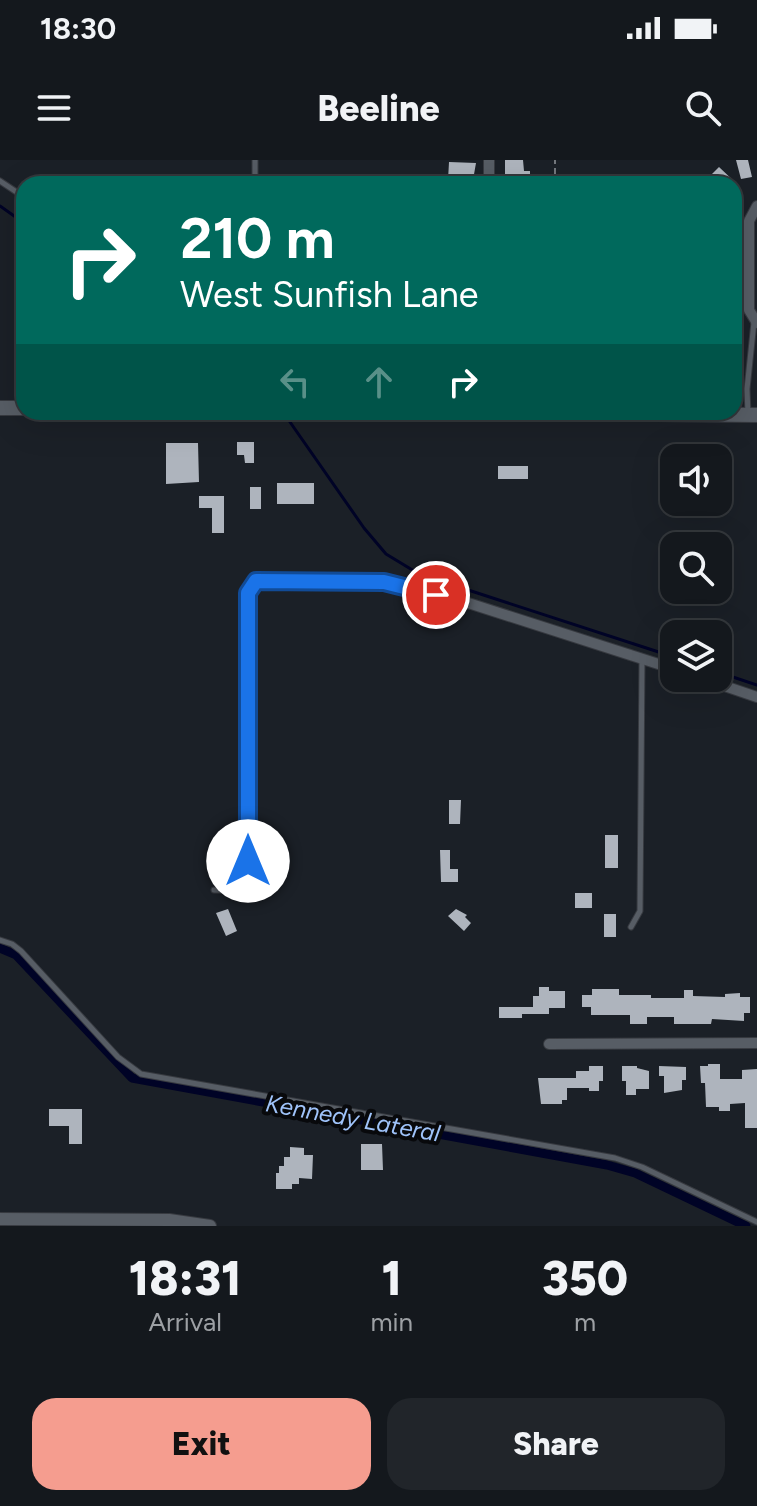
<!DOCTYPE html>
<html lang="en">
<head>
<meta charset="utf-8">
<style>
	body { margin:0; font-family:Figtree,sans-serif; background:#21252a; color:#f1f3f6; height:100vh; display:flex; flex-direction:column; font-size:30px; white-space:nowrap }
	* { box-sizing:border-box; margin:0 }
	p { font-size:26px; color:#9da0a4 }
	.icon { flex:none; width:44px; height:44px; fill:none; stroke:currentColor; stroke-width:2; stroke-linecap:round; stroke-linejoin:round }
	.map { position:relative; height:1066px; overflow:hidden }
	.details { display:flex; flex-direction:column; background:#14181d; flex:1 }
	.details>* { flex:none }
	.top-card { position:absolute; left:16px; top:16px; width:726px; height:244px; border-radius:24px; box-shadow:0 8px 32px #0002,0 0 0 2px #33373b; background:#00695c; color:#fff; overflow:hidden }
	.fabs { position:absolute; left:660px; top:284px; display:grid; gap:16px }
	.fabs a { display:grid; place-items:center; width:72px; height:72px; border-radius:16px; background:#14181d; box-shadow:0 8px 32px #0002,0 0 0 2px #33373b; font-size:40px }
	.pin { position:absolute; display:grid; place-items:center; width:68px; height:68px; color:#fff; margin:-34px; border:4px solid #fff; border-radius:50%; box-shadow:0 2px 8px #0007 }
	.me { position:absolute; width:88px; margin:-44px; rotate:0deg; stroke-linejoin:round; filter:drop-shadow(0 0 6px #0008) }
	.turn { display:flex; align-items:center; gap:28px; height:168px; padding:0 32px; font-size:36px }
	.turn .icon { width:104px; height:104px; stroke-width:2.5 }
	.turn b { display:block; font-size:56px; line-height:68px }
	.lanes { display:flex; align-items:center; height:76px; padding:0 32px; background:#0003; justify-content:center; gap:40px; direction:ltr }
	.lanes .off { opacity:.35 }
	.eta { display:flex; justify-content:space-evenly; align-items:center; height:136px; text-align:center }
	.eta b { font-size:48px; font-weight:800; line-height:56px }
	.primary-button { display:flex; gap:16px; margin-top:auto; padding:16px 32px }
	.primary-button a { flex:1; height:92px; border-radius:24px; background:#f59d8f; color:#111; font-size:32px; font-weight:800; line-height:92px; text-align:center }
	.primary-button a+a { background:#21252a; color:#f1f3f6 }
	.status { display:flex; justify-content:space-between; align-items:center; height:56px; padding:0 40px; background:#14181d; direction:ltr }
	.status svg { height:22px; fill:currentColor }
	header { display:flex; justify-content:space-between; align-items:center; height:104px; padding:0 32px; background:#14181d; font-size:36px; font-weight:800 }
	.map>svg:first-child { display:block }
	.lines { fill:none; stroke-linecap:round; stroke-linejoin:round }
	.stream { stroke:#000326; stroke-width:3 }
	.canal { stroke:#000326; stroke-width:9 }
	.building { fill:#aeb4bd }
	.service-casing { stroke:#373a40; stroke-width:7 }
	.minor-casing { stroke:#373a40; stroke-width:12 }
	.tertiary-casing { stroke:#373a40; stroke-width:14 }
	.secondary-casing { stroke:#373a40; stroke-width:16 }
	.path { stroke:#73777d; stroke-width:2; stroke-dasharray:6 4; stroke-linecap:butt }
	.service { stroke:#575d65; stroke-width:5 }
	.minor { stroke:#575d65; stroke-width:10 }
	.tertiary { stroke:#575d65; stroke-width:12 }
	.secondary { stroke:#575d65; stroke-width:14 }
	.route-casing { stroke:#114b97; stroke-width:20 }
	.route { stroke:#1a73e8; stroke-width:14 }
	.labels { text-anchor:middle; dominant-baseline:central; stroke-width:8; stroke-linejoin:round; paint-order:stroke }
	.water-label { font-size:24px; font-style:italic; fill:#9fc3fa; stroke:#08090c }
</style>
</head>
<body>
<div class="status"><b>18:30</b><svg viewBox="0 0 49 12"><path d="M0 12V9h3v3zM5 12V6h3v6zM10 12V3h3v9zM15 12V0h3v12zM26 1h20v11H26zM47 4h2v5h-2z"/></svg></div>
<header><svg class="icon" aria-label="menu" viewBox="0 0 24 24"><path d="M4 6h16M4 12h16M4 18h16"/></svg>Beeline<svg class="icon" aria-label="search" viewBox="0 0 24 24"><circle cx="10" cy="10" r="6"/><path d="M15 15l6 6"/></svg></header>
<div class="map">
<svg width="757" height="1066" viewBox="0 0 757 1066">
	<rect width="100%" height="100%" fill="#1b2027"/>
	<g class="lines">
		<!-- stream -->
		<path class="stream" d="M 0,46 L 24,63
			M 283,252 L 364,368 L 386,394 L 419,414 L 674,497
			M 718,512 L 757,525"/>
		<!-- canal -->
		<path class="canal" d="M 0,788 L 16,795 L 132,918 L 607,1005 L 635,1013 L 746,1066"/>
	</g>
	<!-- building -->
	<path class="building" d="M 505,0 L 523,0 L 524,11 L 530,11 L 530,24 L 505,24 Z
		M 736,0 L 748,0 L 752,17 L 741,19 Z
		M 449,2 L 476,3 L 473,20 L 448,20 Z
		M 719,7 L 737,24 L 720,24 L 711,15 Z
		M 237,282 L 254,282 L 254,303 L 245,303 L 244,295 L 237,295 Z
		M 166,283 L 198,283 L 199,322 L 166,324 Z
		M 498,306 L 528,306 L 528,319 L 498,319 Z
		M 277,323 L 314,323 L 314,344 L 277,344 Z
		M 250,327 L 261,327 L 261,349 L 250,349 Z
		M 199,336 L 224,336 L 224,373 L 212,373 L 212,348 L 199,348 Z
		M 449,640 L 461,640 L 460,664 L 449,664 Z
		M 605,675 L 618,675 L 618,708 L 605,708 Z
		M 440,690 L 450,690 L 450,709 L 458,709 L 458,722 L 441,722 Z
		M 575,733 L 592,733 L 592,748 L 575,748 Z
		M 228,749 L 237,771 L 226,776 L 216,753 Z
		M 456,749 L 467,755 L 465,757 L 471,763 L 464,771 L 448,756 Z
		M 604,754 L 616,754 L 616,777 L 604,777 Z
		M 539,827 L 549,827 L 549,831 L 565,831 L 565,848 L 549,848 L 549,854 L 522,854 L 522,858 L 499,858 L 499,847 L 533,847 L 533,836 L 539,836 Z
		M 592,829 L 619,829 L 619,835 L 651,835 L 651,838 L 684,838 L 684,830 L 693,830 L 693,836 L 725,837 L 725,834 L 740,833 L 740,837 L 750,837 L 750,853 L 744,853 L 744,861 L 712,859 L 711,864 L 674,864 L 674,857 L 647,857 L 647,864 L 630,864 L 630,855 L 591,855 L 591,847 L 582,847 L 582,835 L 592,835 Z
		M 708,904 L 720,904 L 720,919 L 742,919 L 742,910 L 757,909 L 757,968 L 745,968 L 745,943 L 730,944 L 730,951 L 719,951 L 719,947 L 706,947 L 705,923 L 701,923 L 700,906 L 708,906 Z
		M 589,906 L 603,906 L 603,921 L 599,921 L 599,931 L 589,931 L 589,928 L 567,928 L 567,940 L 562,940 L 562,944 L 541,944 L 538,918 L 576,918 L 576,911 L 589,911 Z
		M 622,906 L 637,906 L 637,908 L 649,911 L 649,929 L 636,929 L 636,935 L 626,935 L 626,921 L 622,921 Z
		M 659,906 L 686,907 L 686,920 L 682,920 L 682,930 L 664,933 L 664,916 L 659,916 Z
		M 49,949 L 82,949 L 82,984 L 69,984 L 69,966 L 49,966 Z
		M 361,984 L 382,984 L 383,1010 L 361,1010 Z
		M 290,987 L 304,988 L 304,995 L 313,995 L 312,1019 L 299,1018 L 299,1024 L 292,1024 L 292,1029 L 276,1029 L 276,1013 L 279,1013 L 279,1006 L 284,1006 L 284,997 L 290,997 Z"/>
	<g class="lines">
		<!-- service casing -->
		<g class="service-casing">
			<path id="service" d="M 0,21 L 24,37
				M 255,24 L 255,0
				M 748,254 L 747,229 L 754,162
				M 214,730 L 245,731 L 249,718 L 248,685
				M 631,767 L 640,751 L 642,499
				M 0,780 L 12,784 L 21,791 L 118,897 L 141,914 L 615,998 L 642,1007 L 757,1062"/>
		</g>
		<!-- minor casing -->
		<g class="minor-casing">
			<path id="minor" d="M 489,24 L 489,0
				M 757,46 L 749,61 L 749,150 L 757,163
				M 734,108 L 749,108
				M 701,518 L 757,537
				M 248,684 L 248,433 L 256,421 L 384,422 L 462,441 L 674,509
				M 549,884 L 757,883"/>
		</g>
		<!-- tertiary casing -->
		<g class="tertiary-casing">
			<path id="tertiary" d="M 0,1059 L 169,1060 L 210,1066"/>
		</g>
		<!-- secondary casing -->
		<g class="secondary-casing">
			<path id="secondary" d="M 0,248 L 24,248
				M 469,252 L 757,255"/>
		</g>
		<!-- path -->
		<path class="path" d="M 555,24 L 555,0"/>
		<!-- service -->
		<use href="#service" class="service"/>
		<!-- minor -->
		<use href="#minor" class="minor"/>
		<!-- tertiary -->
		<use href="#tertiary" class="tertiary"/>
		<!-- secondary -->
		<use href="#secondary" class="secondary"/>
	</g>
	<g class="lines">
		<!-- route casing -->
		<g class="route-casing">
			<path id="route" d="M 248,701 L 248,433 L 256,421 L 384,422 L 436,435"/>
		</g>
		<!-- route -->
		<use href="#route" class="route"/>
	</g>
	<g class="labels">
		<!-- water labels -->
		<g class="water-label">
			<text transform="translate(353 958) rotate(10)">Kennedy Lateral</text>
		</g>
	</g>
</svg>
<div class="fabs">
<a><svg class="icon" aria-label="sound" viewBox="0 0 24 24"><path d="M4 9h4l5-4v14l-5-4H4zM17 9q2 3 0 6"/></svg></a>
<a><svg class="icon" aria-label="search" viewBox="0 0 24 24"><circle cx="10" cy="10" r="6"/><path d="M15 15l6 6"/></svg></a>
<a><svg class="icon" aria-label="layers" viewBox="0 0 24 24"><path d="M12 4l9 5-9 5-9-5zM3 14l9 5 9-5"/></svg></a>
</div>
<div class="pin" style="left:436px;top:435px;background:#d93025"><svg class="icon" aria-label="arrive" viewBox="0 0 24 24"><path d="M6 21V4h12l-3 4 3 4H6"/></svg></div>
<svg class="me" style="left:248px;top:701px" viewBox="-20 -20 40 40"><circle r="19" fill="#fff"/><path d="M0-13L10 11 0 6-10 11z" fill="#1a73e8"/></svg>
<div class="top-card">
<div class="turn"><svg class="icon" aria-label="right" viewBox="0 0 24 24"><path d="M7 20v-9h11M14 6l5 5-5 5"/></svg><div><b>210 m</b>West Sunfish Lane</div></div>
<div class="lanes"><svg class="icon off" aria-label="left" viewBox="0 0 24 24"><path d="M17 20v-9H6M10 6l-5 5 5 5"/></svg><svg class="icon off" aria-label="ahead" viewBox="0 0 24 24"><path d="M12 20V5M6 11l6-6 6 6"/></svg><svg class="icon" aria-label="right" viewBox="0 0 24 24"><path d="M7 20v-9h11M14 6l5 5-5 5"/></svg></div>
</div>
</div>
<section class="details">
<div class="eta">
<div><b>18:31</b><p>Arrival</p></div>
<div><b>1</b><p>min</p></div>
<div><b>350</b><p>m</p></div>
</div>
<div class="primary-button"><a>Exit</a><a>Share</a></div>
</section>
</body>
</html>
